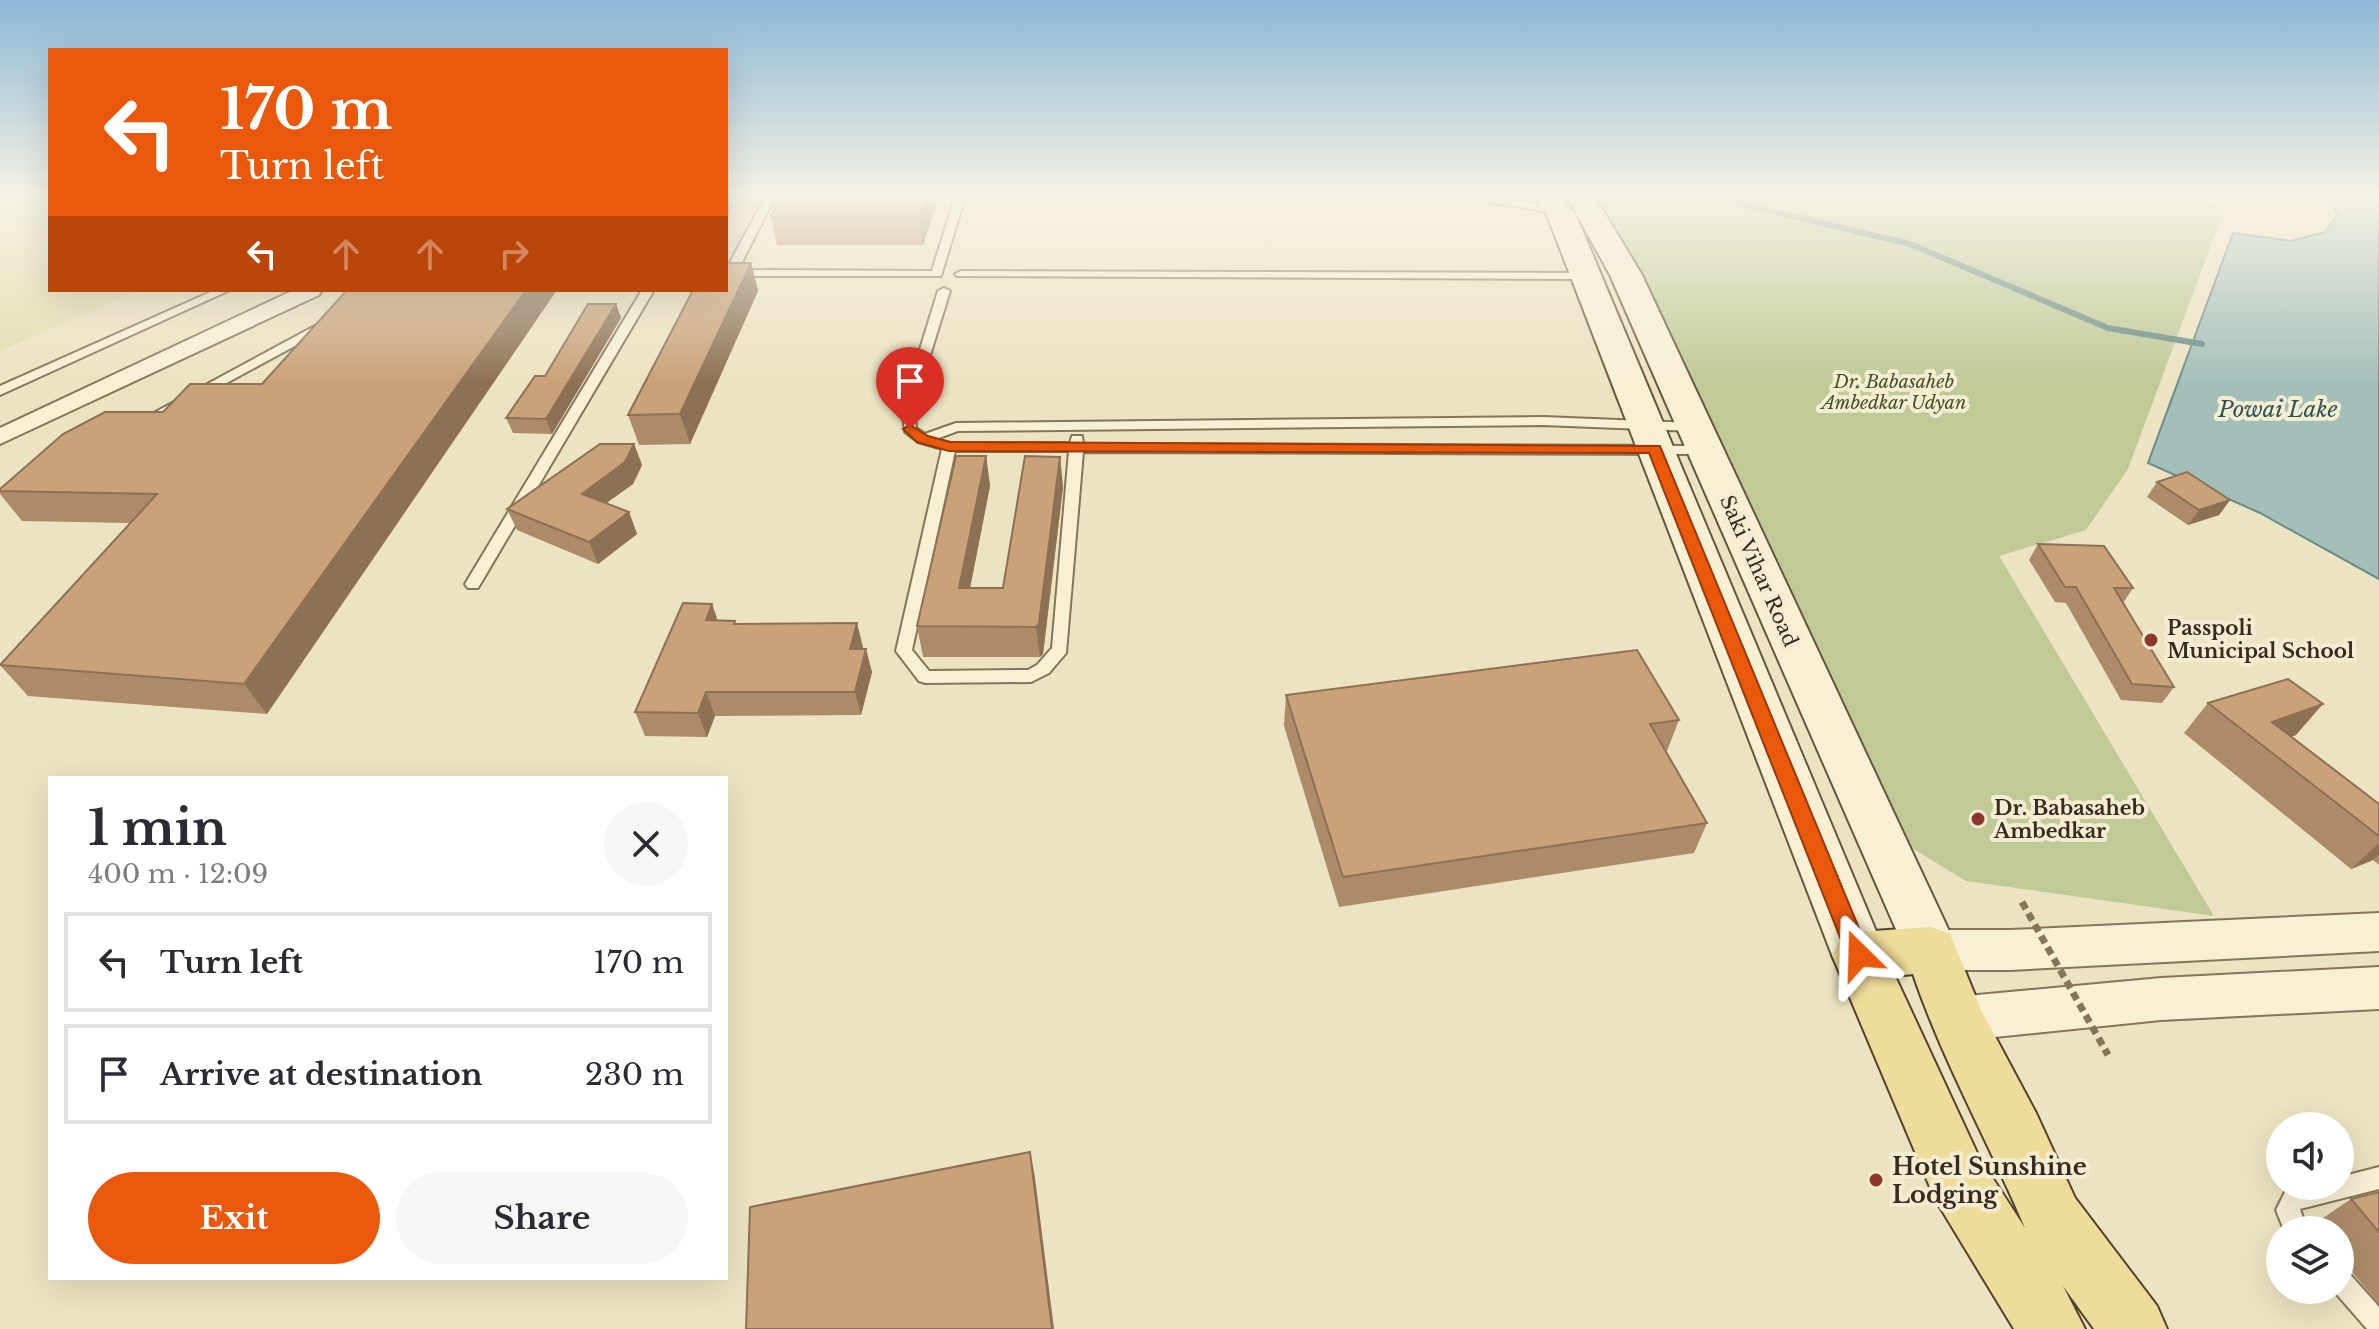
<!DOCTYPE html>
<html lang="en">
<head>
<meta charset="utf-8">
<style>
	body { margin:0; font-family:"Libre Baskerville",serif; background:#f7f7f7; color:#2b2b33; height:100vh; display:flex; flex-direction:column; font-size:30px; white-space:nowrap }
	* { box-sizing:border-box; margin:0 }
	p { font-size:26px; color:#7c7c81 }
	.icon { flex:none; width:44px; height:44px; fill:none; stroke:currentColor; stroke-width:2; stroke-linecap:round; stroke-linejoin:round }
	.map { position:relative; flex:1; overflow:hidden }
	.sheet { position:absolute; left:48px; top:776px; width:680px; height:504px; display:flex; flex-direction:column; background:#fff; border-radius:0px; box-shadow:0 8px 32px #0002 }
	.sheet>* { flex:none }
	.top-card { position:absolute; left:48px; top:48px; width:680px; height:244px; border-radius:0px; box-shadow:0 8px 32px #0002; background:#ea580c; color:#fff; overflow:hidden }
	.tools { position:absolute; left:2266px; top:1112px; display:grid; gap:16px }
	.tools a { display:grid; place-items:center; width:88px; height:88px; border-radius:50%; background:#fff; box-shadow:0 8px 32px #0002; font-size:40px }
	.pin { position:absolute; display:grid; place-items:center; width:68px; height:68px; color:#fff; margin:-82px -34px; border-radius:50% 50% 50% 0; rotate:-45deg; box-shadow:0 0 8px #0007 }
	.pin .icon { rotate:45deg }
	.me { position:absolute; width:88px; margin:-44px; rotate:338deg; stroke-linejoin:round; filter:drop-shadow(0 0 6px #0008) }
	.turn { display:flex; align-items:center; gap:28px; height:168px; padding:0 40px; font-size:36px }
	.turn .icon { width:104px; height:104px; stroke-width:2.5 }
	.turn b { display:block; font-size:56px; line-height:68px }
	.lanes { display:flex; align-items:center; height:76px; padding:0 40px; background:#0003; justify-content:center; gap:40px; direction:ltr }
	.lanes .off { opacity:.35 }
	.round { display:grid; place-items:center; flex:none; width:84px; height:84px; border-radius:42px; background:#f7f7f7 }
	.summary { display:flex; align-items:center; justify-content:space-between; height:136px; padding:0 40px }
	h1 { font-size:48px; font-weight:700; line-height:60px }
	.cta { display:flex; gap:16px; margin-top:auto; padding:16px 40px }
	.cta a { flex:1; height:92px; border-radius:48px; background:#ea580c; color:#fff; font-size:32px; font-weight:700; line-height:92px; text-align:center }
	.cta a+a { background:#f7f7f7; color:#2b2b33 }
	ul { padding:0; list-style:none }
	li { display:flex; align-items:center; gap:24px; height:100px; margin:0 16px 12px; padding:0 24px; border:4px solid #e1e1e2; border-radius:0px }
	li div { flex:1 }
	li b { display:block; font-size:30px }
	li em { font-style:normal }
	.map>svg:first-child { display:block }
	.farmland { fill:#e1deb0 }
	.green { fill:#bfca97 }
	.water { fill:#a4bfba; stroke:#6c8c87; stroke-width:2 }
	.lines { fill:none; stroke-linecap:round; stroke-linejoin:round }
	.stream { stroke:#6c8c87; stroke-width:6 }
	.service-casing { stroke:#85755a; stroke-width:4 }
	.minor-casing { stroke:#85755a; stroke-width:4 }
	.tertiary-casing { stroke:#85755a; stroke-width:4 }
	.secondary-casing { stroke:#67563d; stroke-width:4 }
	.primary-casing { stroke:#53432e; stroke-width:4 }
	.service { fill:#f7f0d5; fill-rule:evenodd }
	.minor { fill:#f7f0d5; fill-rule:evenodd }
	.tertiary { fill:#f7f0d5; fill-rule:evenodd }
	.secondary { fill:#f7f0d5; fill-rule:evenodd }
	.primary { fill:#eedc9b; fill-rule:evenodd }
	.path-bridge { stroke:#85755a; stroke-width:7; stroke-dasharray:8 5; stroke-linecap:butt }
	.wall { fill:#ad8b68 }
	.shaded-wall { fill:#8d7155 }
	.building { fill:#c9a279; stroke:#8d7155; stroke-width:2 }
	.route { fill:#ea580c; stroke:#983908; stroke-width:2 }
	.poi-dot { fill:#92352c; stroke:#f4edd1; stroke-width:3 }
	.labels { text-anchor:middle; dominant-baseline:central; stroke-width:8; stroke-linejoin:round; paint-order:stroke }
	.far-park-label { font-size:18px; font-style:italic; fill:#425125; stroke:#f4edd1 }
	.street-label { font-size:20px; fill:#362b1e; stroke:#f4edd1 }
	.poi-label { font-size:20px; font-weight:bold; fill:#362b1e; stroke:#f4edd1; text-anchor:start }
	.water-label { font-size:22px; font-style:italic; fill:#2d5455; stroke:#f4edd1 }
	.near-poi-label { font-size:24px; font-weight:bold; fill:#362b1e; stroke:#f4edd1; text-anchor:start }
</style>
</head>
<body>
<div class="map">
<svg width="2379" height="1329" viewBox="0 0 2379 1329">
	<rect width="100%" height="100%" fill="#ece3c2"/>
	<!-- farmland -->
	<path class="farmland" d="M 0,197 L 50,197 L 50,290 L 140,290 L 0,351 Z"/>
	<!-- green -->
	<path class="green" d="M 1600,197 L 2201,197 L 2224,210 L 2128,469 L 2086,530 L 1999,556 L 2214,916 L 1966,881 L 1859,816 L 1654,302 Z"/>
	<!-- water -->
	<path class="water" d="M 2327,197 L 2379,197 L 2379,579 L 2260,513 L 2148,463 L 2233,233 L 2291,241 L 2325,232 L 2338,214 Z"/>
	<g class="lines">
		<!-- stream -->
		<path class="stream" d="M 1712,197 L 1910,244 L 2108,328 L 2202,344"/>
		<!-- service casing -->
		<g class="service-casing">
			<path id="service" d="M 765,197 L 775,197 L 738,270 L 932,271 L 955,197 L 965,197 L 941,276 L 726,276 L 726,270 Z
				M 1474,197 L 1495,197 L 1560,208 L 1565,211 L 1560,214 L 1479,200 Z
				M 961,271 L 1584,273 L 1590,276 L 1584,279 L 957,276 L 955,274 Z
				M 944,288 L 950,291 L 914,407 L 916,428 L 925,434 L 956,423 L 1543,417 L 1694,423 L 1701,427 L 1694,431 L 1543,425 L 958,431 L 936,439 L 950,443 L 1070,443 L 1072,436 L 1082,436 L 1083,444 L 1704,446 L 1711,450 L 1704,454 L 1083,452 L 1066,653 L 1049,673 L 1031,682 L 925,683 L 919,681 L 896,651 L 942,449 L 918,442 L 905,432 L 902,407 L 938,291 ZM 955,451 L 1069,451 L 1052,648 L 1037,665 L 1028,670 L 929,671 L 912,650 Z
				M 215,290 L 230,290 L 0,395 L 0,386 Z
				M 642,290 L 654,290 L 478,588 L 468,588 L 465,584 Z
				M 324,321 L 330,325 L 328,328 L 149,425 L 144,426 L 137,422 Z
				M 2379,1167 L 2379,1189 L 2300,1209 L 2307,1230 L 2284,1230 L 2276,1210 L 2285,1192 L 2304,1186 L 2340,1186 L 2340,1177 Z
				M 2340,1268 L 2348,1272 L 2379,1307 L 2379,1329 L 2367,1329 L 2333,1290 L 2340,1290 Z"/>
		</g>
		<!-- minor casing -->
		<g class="minor-casing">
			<path id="minor" d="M 294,290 L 322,290 L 319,295 L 0,444 L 0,428 Z"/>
		</g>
		<!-- tertiary casing -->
		<g class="tertiary-casing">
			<path id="tertiary" d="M 2379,913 L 2379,951 L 2010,970 L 1931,970 L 1915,964 L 1908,950 L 1915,936 L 1931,930 L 2010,930 Z
				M 2379,967 L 2379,1009 L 2161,1020 L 1956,1041 L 1939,1034 L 1932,1019 L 1939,1004 L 1956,997 L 2161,978 Z"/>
		</g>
		<!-- secondary casing -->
		<g class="secondary-casing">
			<path id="secondary" d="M 1534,197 L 1562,197 L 1576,215 L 1886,955 L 1878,971 L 1859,978 L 1840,971 L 1832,955 L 1547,215 Z
				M 1567,197 L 1595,197 L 1642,275 L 1958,950 L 1950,966 L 1931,973 L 1912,966 L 1610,275 Z"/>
		</g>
		<!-- primary casing -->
		<g class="primary-casing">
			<path id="primary" d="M 1931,927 L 1950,934 L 1981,1010 L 2036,1113 L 2075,1198 L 2157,1306 L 2167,1329 L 2094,1329 L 2063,1286 L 2085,1329 L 2014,1329 L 1935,1199 L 1832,955 L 1840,939 L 1859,932 ZM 1913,974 C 1943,1062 1989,1143 2025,1228 L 1979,1157 L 1895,976 Z"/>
		</g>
		<!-- service -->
		<use href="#service" class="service"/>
		<!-- minor -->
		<use href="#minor" class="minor"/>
		<!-- tertiary -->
		<use href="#tertiary" class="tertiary"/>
		<!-- secondary -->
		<use href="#secondary" class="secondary"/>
		<!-- primary -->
		<use href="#primary" class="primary"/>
		<!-- path-bridge -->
		<path class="path-bridge" d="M 2022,902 L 2108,1055"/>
	</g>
	<!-- wall -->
	<path class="wall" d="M 939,197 L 923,245 L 777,245 L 771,217 Z
		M 751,263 L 758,291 L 690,444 L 639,445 L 628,415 Z
		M 616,304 L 621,318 L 552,434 L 513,433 L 506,418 L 545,376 Z
		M 262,384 L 267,714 L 28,696 L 0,665 L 130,523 L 22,521 L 0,494 L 0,489 L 163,412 Z
		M 634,444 L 642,465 L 633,484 L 606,503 L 629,512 L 637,534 L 598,564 L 517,530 L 507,509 Z
		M 986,456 L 990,486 L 970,588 L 1003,588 L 1060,457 L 1063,487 L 1043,654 L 1040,657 L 923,657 L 917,626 Z
		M 2157,482 L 2230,500 L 2219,515 L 2188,525 L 2147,497 Z
		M 2038,544 L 2133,588 L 2123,603 L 2174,687 L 2162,703 L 2121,700 L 2066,603 L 2055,602 L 2029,560 Z
		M 718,621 L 863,647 L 862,649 L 872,672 L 861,715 L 715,716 L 707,737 L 645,736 L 635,712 Z
		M 1286,695 L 1679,720 L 1667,751 L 1666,751 L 1707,823 L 1694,853 L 1339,907 L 1284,726 Z
		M 2208,703 L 2296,735 L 2291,736 L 2379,804 L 2379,865 L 2373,860 L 2351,869 L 2184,733 Z
		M 2379,1192 L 2379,1305 L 2340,1257 L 2340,1230 L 2318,1230 L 2314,1224 L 2351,1199 Z"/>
	<!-- shaded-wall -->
	<path class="shaded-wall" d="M 726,197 L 730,197 L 732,206 L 726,217 Z
		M 926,197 L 939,197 L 923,245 L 919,217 Z
		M 751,263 L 758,291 L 690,444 L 680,414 Z
		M 526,290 L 557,290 L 267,714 L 244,684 Z
		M 616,304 L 621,318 L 552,434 L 546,419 Z
		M 634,444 L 642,465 L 633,484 L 590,515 L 582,494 Z
		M 986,456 L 990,486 L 964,619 L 959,588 Z
		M 1060,457 L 1063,487 L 1043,654 L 1040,657 L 1036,627 Z
		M 2230,500 L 2219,515 L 2188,525 L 2199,510 Z
		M 629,512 L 637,534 L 598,564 L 589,542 Z
		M 712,604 L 720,627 L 706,620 Z
		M 857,623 L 863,647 L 856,672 L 850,649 Z
		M 866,649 L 872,672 L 861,715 L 855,692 Z
		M 706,692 L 715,716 L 707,737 L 698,713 Z
		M 2323,704 L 2296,735 L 2264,746 L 2272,722 Z
		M 2379,843 L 2379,855 L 2373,860 L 2351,869 Z
		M 1030,1152 L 1035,1178 L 1054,1329 L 1052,1329 Z"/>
	<!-- building -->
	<path class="building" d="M 781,197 L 926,197 L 919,217 L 771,217 Z
		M 726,263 L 751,263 L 680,414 L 628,415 L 693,290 L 726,290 Z
		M 347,290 L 526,290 L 244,684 L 0,665 L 157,494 L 0,491 L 0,489 L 63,434 L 105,412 L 163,412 L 190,384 L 262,384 Z
		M 588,304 L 616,304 L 546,419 L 506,418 L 535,376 L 545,376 Z
		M 600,444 L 634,444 L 625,462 L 582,494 L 629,512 L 589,542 L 507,509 Z
		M 956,456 L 986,456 L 959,588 L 1003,588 L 1025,456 L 1060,457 L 1039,623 L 1036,627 L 917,626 Z
		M 2187,472 L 2230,500 L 2199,510 L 2157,482 Z
		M 2038,544 L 2104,546 L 2133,588 L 2114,588 L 2174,687 L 2132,684 L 2076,587 L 2065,587 Z
		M 683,603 L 712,604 L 706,620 L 735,621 L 734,624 L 857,623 L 850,649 L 866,649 L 855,692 L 706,692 L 698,713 L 635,712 Z
		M 1637,650 L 1679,720 L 1650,724 L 1707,823 L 1343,877 L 1286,695 Z
		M 2288,679 L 2323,704 L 2272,722 L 2379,804 L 2379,836 L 2208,703 Z
		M 1030,1152 L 1052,1329 L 746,1329 L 750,1207 Z
		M 2379,1192 L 2379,1232 L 2351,1199 Z"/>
	<!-- sky -->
	<linearGradient id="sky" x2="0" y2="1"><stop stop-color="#8db8d6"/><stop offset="0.51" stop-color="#f6f2e4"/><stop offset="1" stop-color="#f6f2e4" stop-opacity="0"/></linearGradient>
	<rect width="2379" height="383" fill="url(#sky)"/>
	<!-- route -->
	<path class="route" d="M 910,425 L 928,436 L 950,442 L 1660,446 L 1870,955 L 1866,962 L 1859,964 L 1851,962 L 1847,955 L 1649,453 L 949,451 L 917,442 L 903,429 Z"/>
	<!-- markers -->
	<g class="poi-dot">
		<circle cx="2151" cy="640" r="8"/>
		<circle cx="1978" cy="819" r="8"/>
		<circle cx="1876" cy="1180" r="8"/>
	</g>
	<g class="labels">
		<!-- far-park labels -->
		<g class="far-park-label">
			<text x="1894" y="382">Dr. Babasaheb<tspan x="1894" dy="21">Ambedkar Udyan</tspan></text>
		</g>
		<!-- street labels -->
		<g class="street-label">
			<text transform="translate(1759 571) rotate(66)">Saki Vihar Road</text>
		</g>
		<!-- poi labels -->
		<g class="poi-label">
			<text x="2167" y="628">Passpoli<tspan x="2167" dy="23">Municipal School</tspan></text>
			<text x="1994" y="808">Dr. Babasaheb<tspan x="1994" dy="23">Ambedkar</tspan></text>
		</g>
		<!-- water labels -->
		<g class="water-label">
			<text x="2278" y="409">Powai Lake</text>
		</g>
		<!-- near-poi labels -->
		<g class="near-poi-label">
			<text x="1892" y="1166">Hotel Sunshine<tspan x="1892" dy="28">Lodging</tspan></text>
		</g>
	</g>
</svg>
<div class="tools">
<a><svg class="icon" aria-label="sound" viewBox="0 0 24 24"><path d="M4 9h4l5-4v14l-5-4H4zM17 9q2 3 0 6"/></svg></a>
<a><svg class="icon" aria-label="layers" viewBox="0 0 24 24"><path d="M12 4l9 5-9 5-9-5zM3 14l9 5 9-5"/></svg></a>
</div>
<div class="pin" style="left:910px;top:429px;background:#d93025"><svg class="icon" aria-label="arrive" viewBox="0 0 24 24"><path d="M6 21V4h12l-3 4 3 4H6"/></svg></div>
<svg class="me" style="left:1859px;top:955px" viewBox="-20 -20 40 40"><path d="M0-17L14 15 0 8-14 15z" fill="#ea580c" stroke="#fff" stroke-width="4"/></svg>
<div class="top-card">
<div class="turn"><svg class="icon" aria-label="left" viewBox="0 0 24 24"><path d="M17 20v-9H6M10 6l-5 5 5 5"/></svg><div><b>170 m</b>Turn left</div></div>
<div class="lanes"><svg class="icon" aria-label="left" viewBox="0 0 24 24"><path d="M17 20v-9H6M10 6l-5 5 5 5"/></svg><svg class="icon off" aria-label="ahead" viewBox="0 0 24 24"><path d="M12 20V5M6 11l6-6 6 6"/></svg><svg class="icon off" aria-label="ahead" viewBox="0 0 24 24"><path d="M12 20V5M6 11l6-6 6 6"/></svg><svg class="icon off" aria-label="right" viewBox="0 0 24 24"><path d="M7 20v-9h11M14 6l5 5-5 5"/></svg></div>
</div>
<section class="sheet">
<div class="summary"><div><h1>1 min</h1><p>400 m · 12:09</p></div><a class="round"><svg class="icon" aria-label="close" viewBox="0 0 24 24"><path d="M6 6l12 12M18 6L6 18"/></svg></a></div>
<ul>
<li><svg class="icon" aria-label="left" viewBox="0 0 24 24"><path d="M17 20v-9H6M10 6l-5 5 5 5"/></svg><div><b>Turn left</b></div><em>170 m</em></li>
<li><svg class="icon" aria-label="arrive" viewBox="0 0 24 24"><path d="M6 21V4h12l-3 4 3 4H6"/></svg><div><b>Arrive at destination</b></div><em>230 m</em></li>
</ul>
<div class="cta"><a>Exit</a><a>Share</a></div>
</section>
</div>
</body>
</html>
